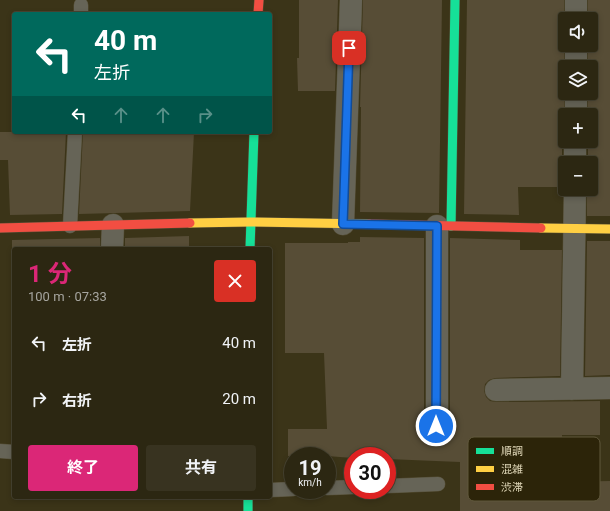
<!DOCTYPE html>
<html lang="ja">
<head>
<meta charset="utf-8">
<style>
	body { margin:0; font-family:Roboto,"Noto Sans JP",sans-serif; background:#383320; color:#f1f3f6; height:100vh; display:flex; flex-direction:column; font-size:15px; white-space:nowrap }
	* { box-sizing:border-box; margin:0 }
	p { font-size:13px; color:#a6a59f }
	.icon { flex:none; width:22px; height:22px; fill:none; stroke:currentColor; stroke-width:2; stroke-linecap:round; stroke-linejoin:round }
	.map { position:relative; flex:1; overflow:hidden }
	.sheet { position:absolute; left:12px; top:247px; width:260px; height:252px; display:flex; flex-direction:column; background:#2c2712; border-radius:4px; box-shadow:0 2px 6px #0003,0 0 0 1px #484432 }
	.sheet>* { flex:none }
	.banner { position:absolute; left:12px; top:12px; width:260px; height:122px; border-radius:4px; box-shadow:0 2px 6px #0003,0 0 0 1px #484432; background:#00695c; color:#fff; overflow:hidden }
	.tools { position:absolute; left:558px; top:12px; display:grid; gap:8px }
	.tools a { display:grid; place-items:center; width:40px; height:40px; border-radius:4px; background:#2c2712; box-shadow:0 2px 6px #0003,0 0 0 1px #484432; font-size:20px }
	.speed { position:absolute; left:284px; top:447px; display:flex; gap:8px; font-size:20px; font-weight:700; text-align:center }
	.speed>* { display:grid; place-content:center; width:52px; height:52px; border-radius:50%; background:#2c2712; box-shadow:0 2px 6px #0003,0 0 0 1px #484432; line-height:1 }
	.speed small { font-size:10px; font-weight:400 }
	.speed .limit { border:6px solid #d22; background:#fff; color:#111 }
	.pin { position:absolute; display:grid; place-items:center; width:34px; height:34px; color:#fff; margin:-17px; border-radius:8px; box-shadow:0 2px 6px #0006 }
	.me { position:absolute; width:44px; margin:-22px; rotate:0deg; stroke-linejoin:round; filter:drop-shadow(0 0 3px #0008) }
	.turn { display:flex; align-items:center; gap:14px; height:84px; padding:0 16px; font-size:18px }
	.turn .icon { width:52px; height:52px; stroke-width:2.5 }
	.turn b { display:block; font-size:28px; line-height:34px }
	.lanes { display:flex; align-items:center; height:38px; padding:0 16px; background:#0003; justify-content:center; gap:20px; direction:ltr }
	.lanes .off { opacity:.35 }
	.round { display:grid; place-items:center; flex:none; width:42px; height:42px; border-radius:4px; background:#383320 }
	.headline { display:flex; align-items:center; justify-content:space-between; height:68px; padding:0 16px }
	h1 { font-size:24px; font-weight:700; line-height:30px; color:#db2777 }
	.primary-button { display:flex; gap:8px; margin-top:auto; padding:8px 16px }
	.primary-button a { flex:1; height:46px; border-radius:4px; background:#db2777; color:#fff; font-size:16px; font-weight:700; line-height:46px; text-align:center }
	.primary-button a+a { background:#383320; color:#f1f3f6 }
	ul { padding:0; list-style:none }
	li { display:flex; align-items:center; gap:12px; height:56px; padding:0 16px }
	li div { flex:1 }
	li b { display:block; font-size:15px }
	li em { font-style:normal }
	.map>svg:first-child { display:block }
	.building { fill:#574d36 }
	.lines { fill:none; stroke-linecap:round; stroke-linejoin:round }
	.lane-casing { stroke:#564f37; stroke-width:15 }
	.street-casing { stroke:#564f37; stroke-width:23 }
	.fast-casing { stroke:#564f37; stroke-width:10 }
	.slow-casing { stroke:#564f37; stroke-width:10 }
	.jam-casing { stroke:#564f37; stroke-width:10 }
	.lane { stroke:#666457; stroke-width:14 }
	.street { stroke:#666457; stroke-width:22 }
	.fast { stroke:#16e098; stroke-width:9 }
	.slow { stroke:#ffcf43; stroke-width:9 }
	.jam { stroke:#f24e42; stroke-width:9 }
	.route-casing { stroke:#114b97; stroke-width:10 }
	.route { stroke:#1a73e8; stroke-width:7 }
	.key { fill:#2c2409; stroke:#61593d; stroke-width:1 }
	.key-label { font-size:11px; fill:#ded5b6 }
</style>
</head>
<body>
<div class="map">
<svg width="610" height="511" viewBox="0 0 610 511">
	<rect width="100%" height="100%" fill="#3b3418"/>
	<!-- building -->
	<path class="building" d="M 299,0 L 338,0 L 335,91 L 298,91 L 297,58 L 299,58 Z
		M 363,0 L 442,0 L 439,213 L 360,212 L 361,107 L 360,107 Z
		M 467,0 L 564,0 L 564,19 L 565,25 L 565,39 L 564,45 L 564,67 L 565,73 L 564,115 L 565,121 L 565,134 L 562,141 L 562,163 L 565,170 L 565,182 L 563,187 L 518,187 L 519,215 L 464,214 Z
		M 588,0 L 610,0 L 610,216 L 587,216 L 587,189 L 591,189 L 591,163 L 588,163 L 588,141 L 591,141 L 591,115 L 588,115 L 588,93 L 591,93 L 591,67 L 588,67 L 588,45 L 591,45 L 591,19 L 588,19 Z
		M 0,132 L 66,132 L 62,214 L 10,215 L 8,160 L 0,160 Z
		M 83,132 L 194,132 L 190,211 L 79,214 Z
		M 189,236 L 189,249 L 125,249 L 125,238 Z
		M 360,237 L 424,238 L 424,426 L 426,433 L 431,437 L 437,438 L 444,437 L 448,432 L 450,426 L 450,238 L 520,240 L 520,250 L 562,250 L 560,376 L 495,378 L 489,380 L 485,384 L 484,391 L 486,397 L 490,401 L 496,402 L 600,401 L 600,435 L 562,435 L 563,482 L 610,481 L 610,511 L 460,511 L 460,462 L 387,459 L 387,456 L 353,456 L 353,458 L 327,456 L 288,456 L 288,429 L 327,429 L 324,353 L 285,353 L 285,243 L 348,243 L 348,242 L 360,242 Z
		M 100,238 L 100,249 L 12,249 L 12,240 Z
		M 587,241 L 610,241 L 610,375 L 585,376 Z"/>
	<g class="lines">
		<!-- lane casing -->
		<g class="lane-casing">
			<path id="lane" d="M 81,14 L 81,5
				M 70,226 L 75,132
				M 0,451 L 14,452
				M 387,486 L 438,484
				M 327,488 L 353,487
				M 270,490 L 293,489"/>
		</g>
		<!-- street casing -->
		<g class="street-casing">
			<path id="street" d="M 576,19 L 576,0
				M 576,67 L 576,45
				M 576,115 L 576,93
				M 575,163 L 575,141
				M 343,224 L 351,0
				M 112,249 L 113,225
				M 572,389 L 575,189
				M 496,390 L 610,388
				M 437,426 L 437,226"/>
		</g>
		<!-- fast casing -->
		<g class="fast-casing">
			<path id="fast" d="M 451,226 L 455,0
				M 250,249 L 254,132
				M 248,497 L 248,511"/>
		</g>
		<!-- slow casing -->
		<g class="slow-casing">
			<path id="slow" d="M 190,223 L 250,222 L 369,224
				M 541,228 L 610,229"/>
		</g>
		<!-- jam casing -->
		<g class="jam-casing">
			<path id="jam" d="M 258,14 L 259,0
				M 369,224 L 541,228
				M 0,228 L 190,223"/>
		</g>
		<!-- lane -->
		<use href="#lane" class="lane"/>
		<!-- street -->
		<use href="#street" class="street"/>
		<!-- fast -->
		<use href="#fast" class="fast"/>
		<!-- slow -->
		<use href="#slow" class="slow"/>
		<!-- jam -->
		<use href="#jam" class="jam"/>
	</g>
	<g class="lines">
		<!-- route casing -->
		<g class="route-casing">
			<path id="route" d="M 349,48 L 343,224 L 437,226 L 436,426"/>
		</g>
		<!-- route -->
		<use href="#route" class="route"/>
	</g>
	<!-- legend -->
	<rect x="468" y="437" width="132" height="64" rx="6" class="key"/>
	<rect x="476" y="448" width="18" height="6" fill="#16e098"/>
	<rect x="476" y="466" width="18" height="6" fill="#ffcf43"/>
	<rect x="476" y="484" width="18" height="6" fill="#f24e42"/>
	<g class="key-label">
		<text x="501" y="455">順調</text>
		<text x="501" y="473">混雑</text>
		<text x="501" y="491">渋滞</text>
	</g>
</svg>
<div class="tools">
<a><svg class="icon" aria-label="sound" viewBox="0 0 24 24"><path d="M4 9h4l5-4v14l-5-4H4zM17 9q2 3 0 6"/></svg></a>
<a><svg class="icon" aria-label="layers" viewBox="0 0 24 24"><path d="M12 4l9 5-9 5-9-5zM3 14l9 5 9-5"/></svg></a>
<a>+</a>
<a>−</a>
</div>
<div class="speed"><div>19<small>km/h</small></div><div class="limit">30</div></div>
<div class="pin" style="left:349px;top:48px;background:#d93025"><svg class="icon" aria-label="arrive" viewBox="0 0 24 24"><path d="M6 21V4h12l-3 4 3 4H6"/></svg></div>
<svg class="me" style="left:436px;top:426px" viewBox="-20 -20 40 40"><circle r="17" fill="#1a73e8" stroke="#fff" stroke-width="3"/><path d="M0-11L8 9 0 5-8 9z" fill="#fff"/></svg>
<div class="banner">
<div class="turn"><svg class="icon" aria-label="left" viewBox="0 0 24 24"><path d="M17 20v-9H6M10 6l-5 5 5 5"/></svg><div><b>40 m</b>左折</div></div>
<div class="lanes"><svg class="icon" aria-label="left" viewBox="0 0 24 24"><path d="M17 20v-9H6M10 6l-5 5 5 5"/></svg><svg class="icon off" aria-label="ahead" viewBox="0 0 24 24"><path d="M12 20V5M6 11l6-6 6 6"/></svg><svg class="icon off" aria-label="ahead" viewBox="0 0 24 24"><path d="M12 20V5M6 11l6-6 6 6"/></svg><svg class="icon off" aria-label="right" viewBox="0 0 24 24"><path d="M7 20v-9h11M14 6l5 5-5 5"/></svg></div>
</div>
<section class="sheet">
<div class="headline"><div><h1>1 分</h1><p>100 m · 07:33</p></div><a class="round" style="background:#d93025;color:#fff"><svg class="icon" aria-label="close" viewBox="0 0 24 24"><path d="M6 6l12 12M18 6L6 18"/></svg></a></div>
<ul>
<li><svg class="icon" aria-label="left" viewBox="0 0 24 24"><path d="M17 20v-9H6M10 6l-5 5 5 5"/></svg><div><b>左折</b></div><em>40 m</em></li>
<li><svg class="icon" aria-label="right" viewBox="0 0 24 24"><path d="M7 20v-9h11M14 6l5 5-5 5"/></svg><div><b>右折</b></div><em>20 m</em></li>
</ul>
<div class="primary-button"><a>終了</a><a>共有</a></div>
</section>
</div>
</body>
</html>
